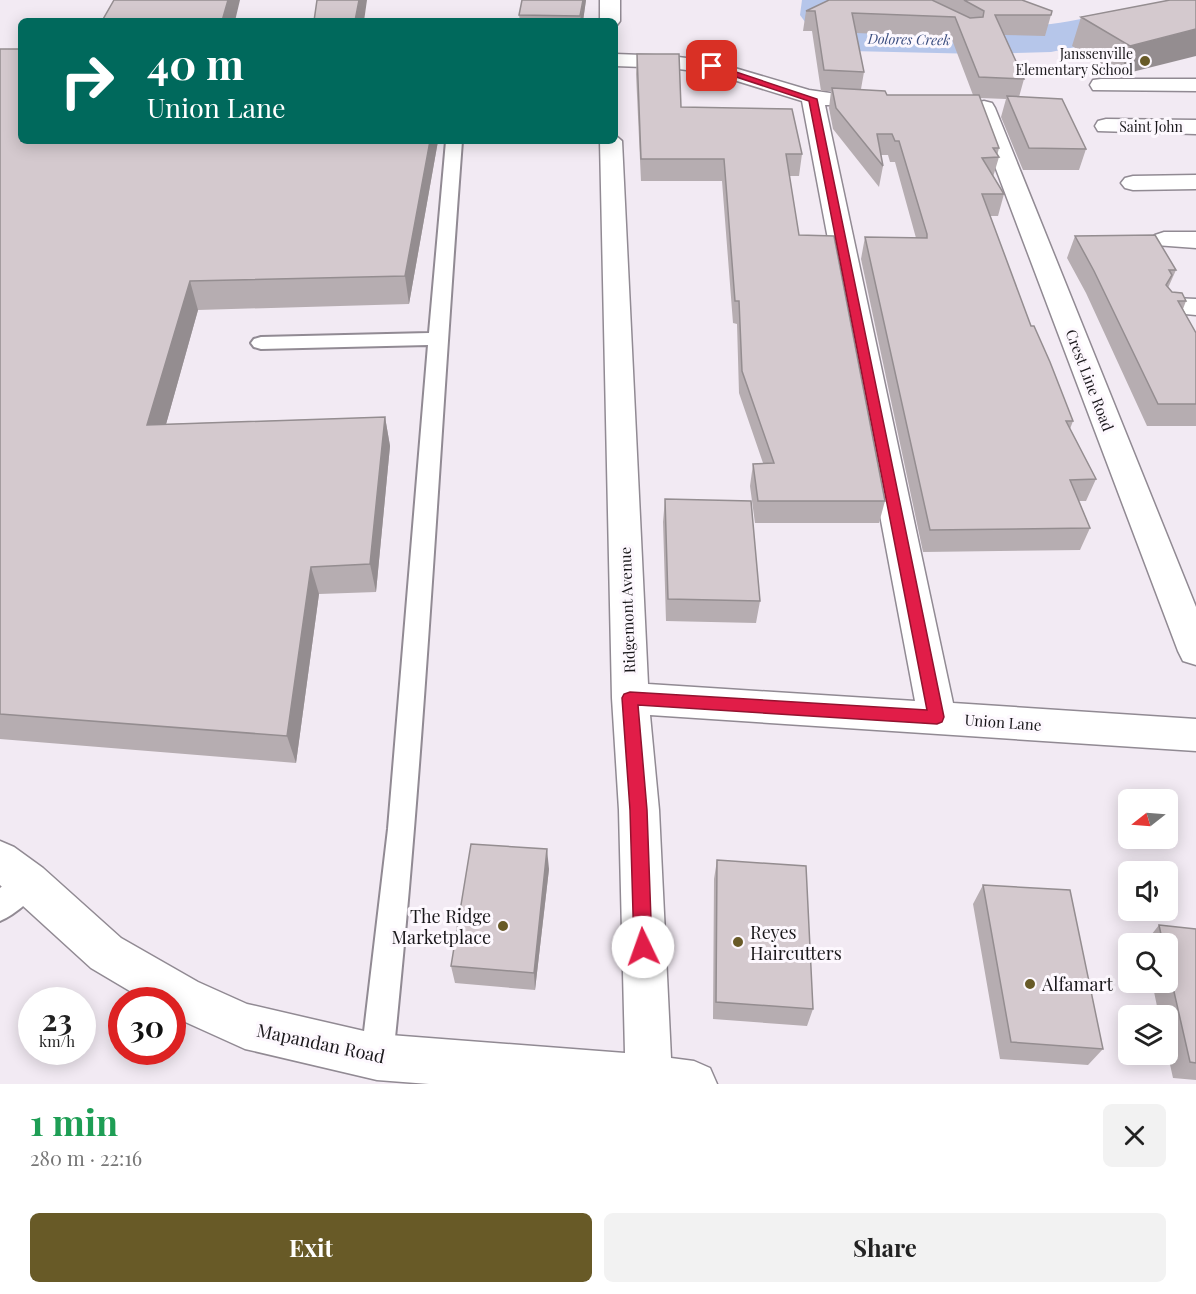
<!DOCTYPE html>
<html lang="en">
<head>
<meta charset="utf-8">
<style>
	body { margin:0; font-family:"Playfair Display",serif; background:#f2f2f2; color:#222; height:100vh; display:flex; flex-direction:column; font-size:22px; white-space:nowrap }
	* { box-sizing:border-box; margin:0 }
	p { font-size:20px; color:#767676 }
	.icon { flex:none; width:33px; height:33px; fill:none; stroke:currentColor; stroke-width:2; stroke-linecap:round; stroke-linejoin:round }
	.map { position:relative; height:1084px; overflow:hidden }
	.sheet { display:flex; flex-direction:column; background:#fff; flex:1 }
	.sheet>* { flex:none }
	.banner { position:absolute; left:18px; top:18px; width:600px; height:126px; border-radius:9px; box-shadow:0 3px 15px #0003; background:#00695c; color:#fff; overflow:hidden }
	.needle { width:39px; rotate:253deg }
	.buttons { position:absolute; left:1118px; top:789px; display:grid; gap:12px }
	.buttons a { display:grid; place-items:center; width:60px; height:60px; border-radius:9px; background:#fff; box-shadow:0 3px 15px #0003; font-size:30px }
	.speed { position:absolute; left:18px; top:987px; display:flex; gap:12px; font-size:30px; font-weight:700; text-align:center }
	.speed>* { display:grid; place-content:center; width:78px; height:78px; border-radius:50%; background:#fff; box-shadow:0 3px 15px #0003; line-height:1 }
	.speed small { font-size:15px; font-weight:400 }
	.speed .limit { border:9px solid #d22; background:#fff; color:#111 }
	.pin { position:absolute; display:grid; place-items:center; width:51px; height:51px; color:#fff; margin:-26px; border-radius:12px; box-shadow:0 3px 9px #0006 }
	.me { position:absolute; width:66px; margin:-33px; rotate:357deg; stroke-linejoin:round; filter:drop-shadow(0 0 4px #0008) }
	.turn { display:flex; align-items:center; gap:21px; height:126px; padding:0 30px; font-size:27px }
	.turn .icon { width:78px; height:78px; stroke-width:2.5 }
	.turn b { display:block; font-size:42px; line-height:51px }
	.round { display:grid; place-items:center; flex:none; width:63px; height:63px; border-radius:9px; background:#f2f2f2 }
	.headline { display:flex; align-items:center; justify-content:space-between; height:102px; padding:0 30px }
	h1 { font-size:36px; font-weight:700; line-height:45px; color:#1e9e55 }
	.primary-button { display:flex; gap:12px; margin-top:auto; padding:12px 30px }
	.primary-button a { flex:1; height:69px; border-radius:9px; background:#685a27; color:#fff; font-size:24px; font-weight:700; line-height:69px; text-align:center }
	.primary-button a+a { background:#f2f2f2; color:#222 }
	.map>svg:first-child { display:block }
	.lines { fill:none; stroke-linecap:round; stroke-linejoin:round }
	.river { fill:#b6c6ea; fill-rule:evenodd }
	.lane-casing { stroke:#918a93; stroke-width:4 }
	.street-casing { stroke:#918a93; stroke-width:3 }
	.lane { fill:#fff; fill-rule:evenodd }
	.street { fill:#fff; fill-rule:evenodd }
	.wall { fill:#b6adb1; fill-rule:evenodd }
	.shaded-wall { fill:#948d90 }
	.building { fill:#d4c9ce; stroke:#948d90; stroke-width:1.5 }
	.route { fill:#e11d48; stroke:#92132f; stroke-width:1.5 }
	.poi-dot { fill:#685a27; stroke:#fdf8fe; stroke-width:2 }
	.labels { text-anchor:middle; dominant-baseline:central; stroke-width:6; stroke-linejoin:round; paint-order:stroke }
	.far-water-label { font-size:14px; font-style:italic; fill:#3c4f80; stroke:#fdf8fe }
	.far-poi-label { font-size:14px; fill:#19171a; stroke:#fdf8fe; text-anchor:end }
	.far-street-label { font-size:14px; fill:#19171a; stroke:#fdf8fe }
	.street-label { font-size:15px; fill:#19171a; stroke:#fdf8fe }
	.near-poi-label { font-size:18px; fill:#19171a; stroke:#fdf8fe; text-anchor:start }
	.near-street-label { font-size:18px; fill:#19171a; stroke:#fdf8fe }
</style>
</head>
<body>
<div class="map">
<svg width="1196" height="1084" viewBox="0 0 1196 1084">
	<rect width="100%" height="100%" fill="#f2eaf3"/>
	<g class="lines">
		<!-- river -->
		<path class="river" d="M 802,0 L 848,0 L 847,11 L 862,23 C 924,24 989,31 1051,24 C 1100,18 1146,0 1196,0 L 1196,22 L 1051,52 L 981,54 L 850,51 C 829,46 812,33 800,15 Z"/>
		<!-- lane casing -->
		<g class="lane-casing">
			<path id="lane" d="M 446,141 L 462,141 C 439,446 425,752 393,1057 L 388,1068 L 377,1073 L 366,1068 L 361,1057 L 388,829 L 428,345 L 261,349 L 254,347 L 251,343 L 254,339 L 261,337 L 429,333 Z
				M 28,869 L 38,873 L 42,882 C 35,898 16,914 0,921 L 0,888 L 18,873 Z"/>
		</g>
		<!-- street casing -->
		<g class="street-casing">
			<path id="street" d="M 600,0 L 620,0 L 620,21 L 617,25 L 615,26 L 615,21 L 600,21 Z
				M 615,54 L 670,56 L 711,61 L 809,90 L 844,95 L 847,100 L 844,105 L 825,105 L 953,703 L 1196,719 L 1196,751 L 650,715 L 659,810 L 671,1058 L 694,1061 L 710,1068 L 717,1084 L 429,1084 L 377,1080 L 245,1049 L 172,1016 L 172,1000 L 145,1000 L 91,968 L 0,885 L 0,841 L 14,847 L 43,868 L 121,938 L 198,982 L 247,1004 L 377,1034 L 625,1053 L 619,810 L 612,698 L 600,141 L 615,141 L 615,135 L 622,141 L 648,684 L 915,701 L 802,101 L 711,73 L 670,68 L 615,66 Z
				M 1101,79 L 1196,79 L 1196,91 L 1093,90 L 1090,85 L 1093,80 Z
				M 984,101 L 992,103 L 995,108 L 1196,607 L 1196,665 L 1183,661 L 1178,651 L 973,108 L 976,103 Z
				M 1106,119 L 1196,120 L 1196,134 L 1098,131 L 1095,126 L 1098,121 Z
				M 1196,175 L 1196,189 L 1133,190 L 1125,188 L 1121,183 L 1125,178 L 1133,176 Z
				M 1164,232 L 1196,232 L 1196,248 L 1155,245 L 1151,240 L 1155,235 Z
				M 1172,298 L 1196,299 L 1196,315 L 1162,312 L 1158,306 L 1162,300 Z"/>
		</g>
		<!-- lane -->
		<use href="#lane" class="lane"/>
		<!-- street -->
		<use href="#street" class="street"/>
	</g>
	<!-- wall -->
	<path class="wall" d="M 522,0 L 586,0 L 583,21 L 520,21 L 519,15 Z
		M 829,0 L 1022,0 L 1051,15 L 1045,36 L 1004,35 L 1024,79 L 1019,97 L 1086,149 L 1079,170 L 1023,170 L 1001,117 L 1006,99 L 980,98 L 999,148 L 997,156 L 999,157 L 993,177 L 1004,194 L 998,216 L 990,216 L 1031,326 L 1073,421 L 1070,429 L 1096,479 L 1086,501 L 1079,501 L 1090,528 L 1080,550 L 923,552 L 861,259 L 865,237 L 916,238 L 895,162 L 890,162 L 888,155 L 881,155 L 883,166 L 879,187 L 833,129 L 829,108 L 831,91 L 821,91 L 812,31 L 803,31 L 806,11 ZM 856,33 L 951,37 L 973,95 L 887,95 L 861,89 L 864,72 Z
		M 1170,0 L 1120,75 L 1072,46 L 1081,17 Z
		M 0,49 L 21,141 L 438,141 L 409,304 L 198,310 L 166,424 L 385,417 L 390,446 L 376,592 L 319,594 L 296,763 L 0,739 Z
		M 637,54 L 681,107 L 802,154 L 799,176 L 789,176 L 799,235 L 885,501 L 879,523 L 755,523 L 750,486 L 753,464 L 763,463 L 739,393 L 737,324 L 733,323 L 722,181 L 641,181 L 636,74 Z
		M 1075,236 L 1176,270 L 1168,288 L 1172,292 L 1186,301 L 1183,309 L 1196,333 L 1196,426 L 1147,426 L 1086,293 L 1067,258 Z
		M 665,499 L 760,601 L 756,623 L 666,621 L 663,522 Z
		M 717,860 L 813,1009 L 807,1026 L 713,1019 L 714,879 Z
		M 549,869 L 535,990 L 455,983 L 451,966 Z
		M 983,885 L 1103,1049 L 1088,1065 L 1000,1059 L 973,904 Z
		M 1159,925 L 1196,929 L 1196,1080 L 1173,1078 L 1167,1051 L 1167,1016 L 1159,1016 L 1152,982 L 1167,982 L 1167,944 L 1144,944 Z"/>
	<!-- shaded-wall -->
	<path class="shaded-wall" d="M 228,0 L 240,0 L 235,21 L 222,21 Z
		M 359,0 L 367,0 L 364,21 L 355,21 Z
		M 583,0 L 586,0 L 583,21 L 580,21 Z
		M 1196,29 L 1196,56 L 1120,75 L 1130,46 Z
		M 430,141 L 438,141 L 409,304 L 405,276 Z
		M 190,281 L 198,310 L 158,453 L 147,425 Z
		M 385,417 L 390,446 L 376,592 L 370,564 Z
		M 311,567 L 319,594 L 296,763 L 287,736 Z
		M 547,849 L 549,869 L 535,990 L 534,973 Z"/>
	<!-- building -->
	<path class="building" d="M 114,0 L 228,0 L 222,21 L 102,21 Z
		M 317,0 L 359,0 L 355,21 L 314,21 Z
		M 522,0 L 583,0 L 580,16 L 519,15 Z
		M 829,0 L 932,0 L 970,18 L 983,17 L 984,11 L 964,0 L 1022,0 L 1052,11 L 1051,15 L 995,15 L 1024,79 L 979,77 L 955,17 L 852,13 L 864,72 L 824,70 L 815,11 L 806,11 Z
		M 1170,0 L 1196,0 L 1196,29 L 1130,46 L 1081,17 Z
		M 0,49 L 21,49 L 21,141 L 430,141 L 405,276 L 190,281 L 147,425 L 385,417 L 370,564 L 311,567 L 287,736 L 0,714 Z
		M 637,54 L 679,54 L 681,107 L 792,109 L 802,154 L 786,154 L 799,235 L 834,236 L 885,501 L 758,501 L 753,464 L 774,463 L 742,371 L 739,301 L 735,301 L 724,159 L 641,159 Z
		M 832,88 L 885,91 L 887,95 L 979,95 L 999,148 L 993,148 L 999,157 L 982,158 L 1004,194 L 982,194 L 1031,326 L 1034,326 L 1050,362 L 1073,421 L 1066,421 L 1096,479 L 1070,480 L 1090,528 L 930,530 L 865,237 L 927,238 L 927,234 L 899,141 L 895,141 L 892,134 L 877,134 L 883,166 L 836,108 Z
		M 1007,96 L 1062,99 L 1086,149 L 1029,148 Z
		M 1155,235 L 1176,270 L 1169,270 L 1172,275 L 1166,285 L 1172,292 L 1182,293 L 1186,301 L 1178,301 L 1196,333 L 1196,404 L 1158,404 L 1094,271 L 1075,236 Z
		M 665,499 L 751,501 L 760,601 L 668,599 Z
		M 471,844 L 547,849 L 534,973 L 451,966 Z
		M 717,860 L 806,866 L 813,1009 L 716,1002 Z
		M 983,885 L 1070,890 L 1103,1049 L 1011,1042 Z
		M 1159,925 L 1196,929 L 1196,1063 L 1190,1062 L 1167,961 L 1167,944 L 1163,944 Z"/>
	<!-- route -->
	<path class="route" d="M 712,64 L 817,99 L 944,717 L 942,722 L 937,724 L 638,705 L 647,810 L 652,947 L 649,954 L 643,956 L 637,954 L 634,947 L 630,810 L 622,698 L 624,694 L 630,692 L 927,710 L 809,101 L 709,68 L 707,66 Z"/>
	<!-- markers -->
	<g class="poi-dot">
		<circle cx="1145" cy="61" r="6"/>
		<circle cx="503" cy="926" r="6"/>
		<circle cx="738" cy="942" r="6"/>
		<circle cx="1030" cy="984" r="6"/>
	</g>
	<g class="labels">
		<!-- far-water labels -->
		<g class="far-water-label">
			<text transform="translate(909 39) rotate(1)">Dolores Creek</text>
		</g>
		<!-- far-poi labels -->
		<g class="far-poi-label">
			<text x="1133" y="53">Janssenville<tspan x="1133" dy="16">Elementary School</tspan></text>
		</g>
		<!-- far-street labels -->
		<g class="far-street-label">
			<text x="1151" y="126">Saint John</text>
		</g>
		<!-- street labels -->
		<g class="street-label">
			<text transform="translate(1090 380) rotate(69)">Crest Line Road</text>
			<text transform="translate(627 610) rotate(-92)">Ridgemont Avenue</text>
			<text transform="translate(1003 722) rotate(4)">Union Lane</text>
		</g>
		<!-- near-poi labels -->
		<g class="near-poi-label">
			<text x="491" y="916" text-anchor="end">The Ridge<tspan x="491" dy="21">Marketplace</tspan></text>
			<text x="750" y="932">Reyes<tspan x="750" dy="21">Haircutters</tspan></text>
			<text x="1042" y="984">Alfamart</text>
		</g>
		<!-- near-street labels -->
		<g class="near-street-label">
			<text transform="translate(321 1043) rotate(12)">Mapandan Road</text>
		</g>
	</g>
</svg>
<div class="buttons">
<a><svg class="needle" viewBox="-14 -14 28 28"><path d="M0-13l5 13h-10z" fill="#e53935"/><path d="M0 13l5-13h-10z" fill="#767676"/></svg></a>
<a><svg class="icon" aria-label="sound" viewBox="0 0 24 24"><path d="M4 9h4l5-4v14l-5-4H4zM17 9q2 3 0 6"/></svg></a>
<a><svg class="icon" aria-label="search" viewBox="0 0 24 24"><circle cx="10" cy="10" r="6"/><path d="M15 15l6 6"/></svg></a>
<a><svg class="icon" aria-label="layers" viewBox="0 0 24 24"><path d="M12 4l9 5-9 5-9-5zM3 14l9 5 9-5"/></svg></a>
</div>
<div class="speed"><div>23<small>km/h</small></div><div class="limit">30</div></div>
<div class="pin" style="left:712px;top:66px;background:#d93025"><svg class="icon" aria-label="arrive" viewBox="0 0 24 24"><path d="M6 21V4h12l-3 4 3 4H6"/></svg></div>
<svg class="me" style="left:643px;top:947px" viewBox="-20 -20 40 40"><circle r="19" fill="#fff"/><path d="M0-13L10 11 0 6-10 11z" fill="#e11d48"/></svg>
<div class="banner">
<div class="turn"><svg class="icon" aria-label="right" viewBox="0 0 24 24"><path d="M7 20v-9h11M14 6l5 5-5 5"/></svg><div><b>40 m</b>Union Lane</div></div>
</div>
</div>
<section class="sheet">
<div class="headline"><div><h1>1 min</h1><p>280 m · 22:16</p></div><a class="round"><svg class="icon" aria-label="close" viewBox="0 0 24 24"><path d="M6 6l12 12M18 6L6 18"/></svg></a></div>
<div class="primary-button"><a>Exit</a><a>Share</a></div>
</section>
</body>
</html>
